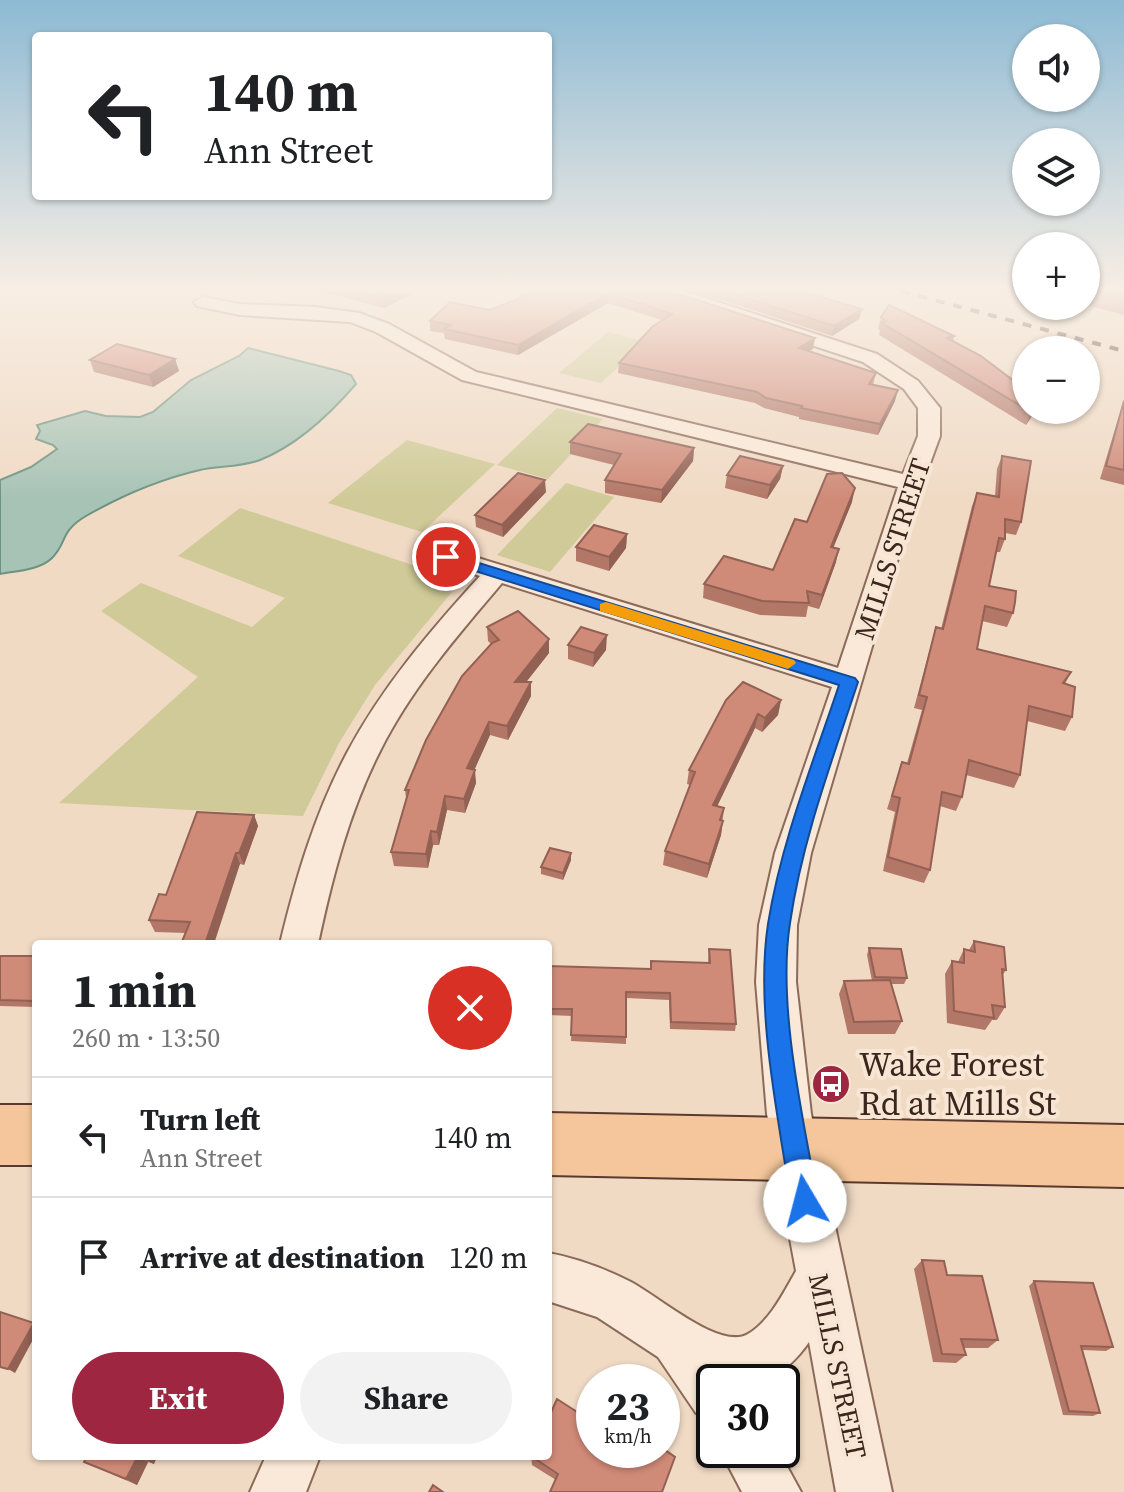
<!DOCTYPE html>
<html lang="en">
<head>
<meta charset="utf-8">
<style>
	body { margin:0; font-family:"Source Serif 4",serif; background:#f2f2f2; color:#202124; height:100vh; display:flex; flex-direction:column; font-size:30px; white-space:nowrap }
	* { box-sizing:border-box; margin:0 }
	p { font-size:26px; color:#757577 }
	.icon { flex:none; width:44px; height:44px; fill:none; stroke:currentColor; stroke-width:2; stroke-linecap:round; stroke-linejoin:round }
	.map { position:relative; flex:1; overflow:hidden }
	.panel { position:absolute; left:32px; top:940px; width:520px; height:520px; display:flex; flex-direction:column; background:#fff; border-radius:8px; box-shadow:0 2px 6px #0004 }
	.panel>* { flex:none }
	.banner { position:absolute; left:32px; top:32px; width:520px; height:168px; border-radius:8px; box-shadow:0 2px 6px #0004; background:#fff; color:#202124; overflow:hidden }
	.controls { position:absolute; left:1012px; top:24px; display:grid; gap:16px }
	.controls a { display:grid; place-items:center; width:88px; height:88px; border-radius:50%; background:#fff; box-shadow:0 2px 6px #0004; font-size:40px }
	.speed { position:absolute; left:576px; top:1364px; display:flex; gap:16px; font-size:40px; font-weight:700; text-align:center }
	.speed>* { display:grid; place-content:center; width:104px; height:104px; border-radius:50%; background:#fff; box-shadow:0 2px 6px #0004; line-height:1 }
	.speed small { font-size:20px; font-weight:400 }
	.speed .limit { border:4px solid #111; border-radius:12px; background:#fff; color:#111 }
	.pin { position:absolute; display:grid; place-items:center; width:68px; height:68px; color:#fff; margin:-34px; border:4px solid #fff; border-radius:50%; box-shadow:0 2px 8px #0007 }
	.me { position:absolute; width:88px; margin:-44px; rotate:352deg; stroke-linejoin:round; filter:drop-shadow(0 0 6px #0008) }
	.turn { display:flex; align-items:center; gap:28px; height:168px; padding:0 40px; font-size:36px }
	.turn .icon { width:104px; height:104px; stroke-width:2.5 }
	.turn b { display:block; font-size:56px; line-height:68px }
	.round { display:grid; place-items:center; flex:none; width:84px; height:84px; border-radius:42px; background:#f2f2f2 }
	.overview { display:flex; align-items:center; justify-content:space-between; height:136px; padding:0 40px }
	h1 { font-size:48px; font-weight:700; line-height:60px }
	.cta { display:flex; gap:16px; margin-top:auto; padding:16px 40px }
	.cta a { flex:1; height:92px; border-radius:48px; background:#9e2640; color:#fff; font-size:32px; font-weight:700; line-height:92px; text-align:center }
	.cta a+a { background:#f2f2f2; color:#202124 }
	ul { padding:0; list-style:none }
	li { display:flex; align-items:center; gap:24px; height:120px; padding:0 40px; border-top:2px solid #e0e0e0 }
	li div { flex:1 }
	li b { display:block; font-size:30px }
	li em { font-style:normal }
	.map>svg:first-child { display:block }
	.green { fill:#cfca97 }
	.water { fill:#a6c3b5; stroke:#6c9281; stroke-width:2 }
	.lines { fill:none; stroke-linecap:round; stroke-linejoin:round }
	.minor-casing { stroke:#8c6a59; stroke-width:4 }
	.primary-casing { stroke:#5a392e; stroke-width:4 }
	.minor { fill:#fae9d8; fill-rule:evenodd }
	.primary { fill:#f5c69b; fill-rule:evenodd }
	.rail { stroke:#3b261e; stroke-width:4; stroke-dasharray:9 9; stroke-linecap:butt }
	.wall { fill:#b37767 }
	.shaded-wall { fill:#926154 }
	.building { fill:#d08a78; stroke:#926154; stroke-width:2 }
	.route { fill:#1a73e8; stroke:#114b97; stroke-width:2 }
	.slow { fill:#f59e0b }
	.labels { text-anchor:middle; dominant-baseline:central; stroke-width:8; stroke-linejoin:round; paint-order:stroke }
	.street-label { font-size:28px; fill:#3b261e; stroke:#f7e6d4 }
	.near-poi-label { font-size:34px; fill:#3b261e; stroke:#f7e6d4; text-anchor:start }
</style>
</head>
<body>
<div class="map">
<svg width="1124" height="1492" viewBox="0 0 1124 1492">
	<rect width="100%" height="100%" fill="#f0dac4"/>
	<!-- green -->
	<path class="green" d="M 608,332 L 645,342 L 601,383 L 559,373 Z
		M 557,408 L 603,419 L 548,479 L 497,465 Z
		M 407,440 L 495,464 L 422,532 L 328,503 Z
		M 566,483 L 614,497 L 550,572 L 497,555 Z
		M 240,508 L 461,581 L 375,685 L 339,743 L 303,816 L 59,803 L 198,677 L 101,611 L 141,583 L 252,627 L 285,598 L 178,556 Z"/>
	<!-- water -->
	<path class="water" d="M 248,348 L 339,371 L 351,375 L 356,384 C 331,413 298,445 260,460 C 242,467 219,466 200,470 C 161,479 121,496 86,516 C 59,532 68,542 52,558 C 40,570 16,571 0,574 L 0,480 L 31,467 L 57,449 L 53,445 L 36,439 L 40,431 L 37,425 L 85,411 L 106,416 L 140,417 L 153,412 L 191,380 L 239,356 Z"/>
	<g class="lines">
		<!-- minor casing -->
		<g class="minor-casing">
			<path id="minor" d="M 657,291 L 684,291 L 877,354 L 918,381 L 940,408 L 940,436 L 909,521 L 811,853 L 797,925 L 796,982 L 811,1114 L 892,1492 L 836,1492 L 809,1342 C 780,1383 760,1382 714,1382 L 714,1421 L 696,1413 L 658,1357 L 597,1317 L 548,1301 L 548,1253 C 576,1258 603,1268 629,1281 C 656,1294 719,1351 748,1334 C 770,1321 784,1292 796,1271 L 767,1114 L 756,982 L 759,925 L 775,853 L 832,687 L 502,583 C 457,636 411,689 380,751 C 349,812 332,878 318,944 L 280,944 C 296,878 315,813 347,753 C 382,687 430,631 480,576 L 437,563 L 433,557 L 437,551 L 455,551 L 838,668 L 898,487 L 462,380 L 376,332 L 350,322 L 240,315 L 197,306 L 194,302 L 203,297 L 240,304 L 315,307 L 359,313 L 389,324 L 476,372 L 903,474 L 918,436 L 918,408 L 904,389 L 863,362 L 660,295 Z
				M 720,1450 L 778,1450 L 801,1492 L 742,1492 Z
				M 266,1456 L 320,1456 L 306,1492 L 250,1492 Z"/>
		</g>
		<!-- primary casing -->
		<g class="primary-casing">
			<path id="primary" d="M 0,1105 L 36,1105 L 36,1165 L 0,1165 Z
				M 548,1113 L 1124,1125 L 1124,1187 L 548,1175 Z"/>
		</g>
		<!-- minor -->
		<use href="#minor" class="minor"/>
		<!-- primary -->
		<use href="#primary" class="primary"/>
		<!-- rail -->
		<path class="rail" d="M 901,291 L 1124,351"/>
	</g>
	<!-- wall -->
	<path class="wall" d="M 319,291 L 418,291 L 384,308 Z
		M 526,291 L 669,291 L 813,349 L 809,351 L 876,373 L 873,385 L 895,401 L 878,435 L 799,419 L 799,417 L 764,408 L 755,403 L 618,373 L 619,363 L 662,320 L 608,303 L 518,355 L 445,339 L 444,333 L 430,331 L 430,321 L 490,310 L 518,299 Z
		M 694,291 L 800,291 L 862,309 L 859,319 L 832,336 Z
		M 1086,291 L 1124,291 L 1124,315 L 1086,305 Z
		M 881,317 L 954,336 L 953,341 L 1026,410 L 1036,410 L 1035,412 L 1026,425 L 879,335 L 880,330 L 878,329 Z
		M 175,359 L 179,371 L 153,387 L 94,372 L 90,360 Z
		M 1124,399 L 1124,485 L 1100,479 Z
		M 570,442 L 694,448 L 693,461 L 661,503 L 605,493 L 605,480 L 614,465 L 570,454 Z
		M 1002,456 L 1021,522 L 1016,535 L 1005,533 L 1005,539 L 1000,552 L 996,552 L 989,586 L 1013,613 L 1007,627 L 982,621 L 977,649 L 1071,672 L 1065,684 L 1072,717 L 1065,731 L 1027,721 L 1020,775 L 1014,788 L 966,775 L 962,797 L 956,811 L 940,806 L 930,870 L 924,883 L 883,871 L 895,812 L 887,809 L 902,762 L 907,763 L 922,710 L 914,708 L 932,641 L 936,627 L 941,629 L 972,506 L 977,493 L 995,496 L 997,469 Z
		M 783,466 L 780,479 L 767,499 L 725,488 L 727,475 Z
		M 546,492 L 503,537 L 476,527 L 475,515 Z
		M 852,502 L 833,547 L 836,562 L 819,609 L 808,606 L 806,617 L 760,615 L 703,598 L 704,584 L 773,570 L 807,522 Z
		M 627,534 L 626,548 L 609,571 L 576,561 L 576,547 Z
		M 487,627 L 549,653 L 526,682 L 531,696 L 508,740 L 490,735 L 474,770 L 476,783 L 465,813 L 447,810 L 439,845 L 433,845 L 428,868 L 394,866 L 391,852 L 406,798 L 405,790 L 491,644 L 488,641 Z
		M 568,645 L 606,650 L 593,667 L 568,659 Z
		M 726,700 L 781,700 L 778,715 L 762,732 L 755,728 L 717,806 L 724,808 L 721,835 L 707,878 L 663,865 L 665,851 L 690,785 L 687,784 L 689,770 Z
		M 254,815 L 258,826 L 244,865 L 240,864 L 186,933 L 155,932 L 149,920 L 166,895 Z
		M 571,853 L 571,860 L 563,880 L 541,874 L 541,867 Z
		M 974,941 L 1006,970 L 1002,976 L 1005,1007 L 997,1020 L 992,1020 L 985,1030 L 947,1023 L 945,974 L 952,961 L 958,962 L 964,949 L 969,950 Z
		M 869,948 L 907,978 L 904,984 L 891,984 L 902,1021 L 895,1034 L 848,1034 L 839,994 L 844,981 L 872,981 L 867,955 Z
		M 709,949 L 736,1024 L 735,1031 L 670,1029 L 669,1000 L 626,998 L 626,1044 L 571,1041 L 572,1016 L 548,1015 L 548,966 L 650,969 L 651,961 L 708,963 Z
		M 0,956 L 36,956 L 36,1007 L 0,1006 Z
		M 922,1260 L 947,1275 L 998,1340 L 988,1348 L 964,1348 L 966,1355 L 956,1363 L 933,1362 L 914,1269 Z
		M 1034,1281 L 1113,1347 L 1106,1351 L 1082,1350 L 1100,1413 L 1093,1416 L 1063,1415 L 1029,1286 Z
		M 585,1417 L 556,1480 L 532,1465 L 531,1456 Z
		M 87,1456 L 157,1456 L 154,1464 L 148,1462 L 137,1485 L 84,1462 Z"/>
	<!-- shaded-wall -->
	<path class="shaded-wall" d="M 397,291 L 418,291 L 384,308 L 383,298 Z
		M 608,293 L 608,303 L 518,355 L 518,345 Z
		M 862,309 L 859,319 L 832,336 L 834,326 Z
		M 815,338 L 813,349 L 797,358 L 799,348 Z
		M 175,359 L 179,371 L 153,387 L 149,375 Z
		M 898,390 L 895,401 L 878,435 L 880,424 Z
		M 1032,410 L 1036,410 L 1026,425 L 1031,412 Z
		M 694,448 L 693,461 L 661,503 L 662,490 Z
		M 783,466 L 780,479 L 767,499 L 770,485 Z
		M 545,480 L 546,492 L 503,537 L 502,525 Z
		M 855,488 L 852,502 L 828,561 L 831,547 Z
		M 627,534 L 626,548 L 609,571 L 609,557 Z
		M 839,549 L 836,562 L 819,609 L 822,595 Z
		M 607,635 L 606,650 L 593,667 L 594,653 Z
		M 549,639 L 549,653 L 516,695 L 515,682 Z
		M 531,682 L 531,696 L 508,740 L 507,726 Z
		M 781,700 L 778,715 L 762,732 L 765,718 Z
		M 758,714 L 755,728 L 711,819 L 713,805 Z
		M 489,722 L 490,735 L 469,782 L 467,768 Z
		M 475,770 L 476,783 L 465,813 L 464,799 Z
		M 445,796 L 447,810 L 439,845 L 437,832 Z
		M 254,815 L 258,826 L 244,865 L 239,853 Z
		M 723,821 L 721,835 L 707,878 L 709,864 Z
		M 431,831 L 433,845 L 428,868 L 426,854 Z
		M 236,853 L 240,864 L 214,944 L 205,944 Z
		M 571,853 L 571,860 L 563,880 L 563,873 Z
		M 34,1323 L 36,1324 L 36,1334 L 15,1373 L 8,1369 Z
		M 138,1456 L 148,1462 L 137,1485 L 126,1479 Z
		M 144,1456 L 157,1456 L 154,1464 L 143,1458 Z"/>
	<!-- building -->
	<path class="building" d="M 356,291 L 397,291 L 383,298 Z
		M 526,291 L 669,291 L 815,338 L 799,348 L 876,373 L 869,384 L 898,390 L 880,424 L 801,408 L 802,406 L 766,398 L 757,392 L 619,363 L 652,327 L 672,314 L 608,293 L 518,345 L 444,329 L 451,325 L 430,321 L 450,302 L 490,310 L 518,299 Z
		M 725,291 L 800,291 L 862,309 L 834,326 Z
		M 889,305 L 954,336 L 947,338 L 981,356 L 1026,390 L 1026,409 L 882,323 L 886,321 L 881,317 Z
		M 117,344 L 175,359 L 149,375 L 90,360 Z
		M 1124,401 L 1124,470 L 1106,466 Z
		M 588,424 L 694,448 L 662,490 L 605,480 L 621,454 L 570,442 Z
		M 740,456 L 783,466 L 770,485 L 727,475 Z
		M 1002,456 L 1031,461 L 1021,522 L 1005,519 L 1005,539 L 999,538 L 989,586 L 1016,591 L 1015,602 L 1013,613 L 985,606 L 977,649 L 1071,672 L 1063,683 L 1075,687 L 1072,717 L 1029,706 L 1020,775 L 969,760 L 962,797 L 942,792 L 930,870 L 888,857 L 900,798 L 892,796 L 902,762 L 909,764 L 927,697 L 919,695 L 936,627 L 943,629 L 977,493 L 999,497 Z
		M 518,473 L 545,480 L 502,525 L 475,515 Z
		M 842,473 L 855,488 L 831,547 L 839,549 L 822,595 L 807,591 L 809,603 L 762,601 L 704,584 L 724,556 L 773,570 L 795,519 L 807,522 L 827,474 Z
		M 594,525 L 627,534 L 609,557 L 576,547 Z
		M 518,611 L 549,639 L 515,682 L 531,682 L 507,726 L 489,722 L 467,768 L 475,770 L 464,799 L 445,796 L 437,832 L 431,831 L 426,854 L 391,852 L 409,790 L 405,790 L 426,740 L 462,676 L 492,643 L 499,640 L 487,627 Z
		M 581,627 L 607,635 L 594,653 L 568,645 Z
		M 743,682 L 781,700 L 765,718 L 758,714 L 713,805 L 724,808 L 720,820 L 723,821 L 709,864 L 665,851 L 695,772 L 689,770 L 726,700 Z
		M 197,812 L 254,815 L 239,853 L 236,853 L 205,944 L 181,944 L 190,922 L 149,920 L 159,894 L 166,895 Z
		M 550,848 L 571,853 L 563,873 L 541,867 Z
		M 974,941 L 1004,947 L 1006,970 L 1002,969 L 1005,1007 L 992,1005 L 994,1018 L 954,1011 L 952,961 L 964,963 L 964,949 L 975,952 Z
		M 869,948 L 901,949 L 907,978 L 875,977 Z
		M 709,949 L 730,950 L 736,1024 L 671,1022 L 670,993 L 626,992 L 626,1037 L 571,1035 L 572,1009 L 548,1009 L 548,966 L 651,969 L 651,961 L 710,963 Z
		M 0,956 L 36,956 L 36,1001 L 0,1000 Z
		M 890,980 L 902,1021 L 854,1022 L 844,981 Z
		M 922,1260 L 944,1261 L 947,1275 L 982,1276 L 998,1340 L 961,1339 L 966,1355 L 942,1354 Z
		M 1034,1281 L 1093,1283 L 1113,1347 L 1081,1346 L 1100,1413 L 1069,1411 Z
		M 0,1312 L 34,1323 L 8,1369 L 0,1367 Z
		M 557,1399 L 585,1417 L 591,1403 L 594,1405 L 594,1450 L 662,1450 L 662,1448 L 675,1457 L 662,1492 L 550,1492 L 558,1474 L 531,1456 L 548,1456 L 548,1419 Z
		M 87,1456 L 138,1456 L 126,1479 L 84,1462 Z
		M 433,1485 L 443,1492 L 429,1492 Z"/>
	<!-- sky -->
	<linearGradient id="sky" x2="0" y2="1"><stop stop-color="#8dbad4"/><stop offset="0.58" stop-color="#f8eee4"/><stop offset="1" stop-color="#f8eee4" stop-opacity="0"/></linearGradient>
	<rect width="1124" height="500" fill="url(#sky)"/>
	<!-- route -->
	<path class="route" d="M 446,553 L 855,678 L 858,682 C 832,761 802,840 790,923 C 777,1006 803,1118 818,1201 L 814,1210 L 805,1214 L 795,1210 L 791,1201 C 778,1116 755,1009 768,924 C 781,842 813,763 839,685 L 440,560 L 438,557 Z"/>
	<!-- slow -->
	<path class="slow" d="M 606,602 L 794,660 L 796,663 L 788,669 L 600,611 L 600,604 Z"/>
	<!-- icons -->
	<defs>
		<g id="bus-disc" transform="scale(2)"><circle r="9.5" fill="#9e2640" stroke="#f7e6d4"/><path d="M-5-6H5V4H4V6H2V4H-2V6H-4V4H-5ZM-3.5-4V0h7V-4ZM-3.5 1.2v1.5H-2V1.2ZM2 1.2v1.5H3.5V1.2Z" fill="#fff"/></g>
	</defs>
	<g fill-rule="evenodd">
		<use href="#bus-disc" x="831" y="1084"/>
	</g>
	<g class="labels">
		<!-- street labels -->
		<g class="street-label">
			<text transform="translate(892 549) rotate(-72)">MILLS STREET</text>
			<text transform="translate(838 1366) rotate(78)">MILLS STREET</text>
		</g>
		<!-- near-poi labels -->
		<g class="near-poi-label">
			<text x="859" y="1064">Wake Forest<tspan x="859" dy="39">Rd at Mills St</tspan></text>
		</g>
	</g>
</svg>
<div class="controls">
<a><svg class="icon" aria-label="sound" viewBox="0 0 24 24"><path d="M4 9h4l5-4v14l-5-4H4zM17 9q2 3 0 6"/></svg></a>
<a><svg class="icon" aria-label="layers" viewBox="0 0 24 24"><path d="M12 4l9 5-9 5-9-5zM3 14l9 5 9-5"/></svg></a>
<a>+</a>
<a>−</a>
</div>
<div class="speed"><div>23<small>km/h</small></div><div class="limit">30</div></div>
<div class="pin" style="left:446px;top:557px;background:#d93025"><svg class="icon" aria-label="arrive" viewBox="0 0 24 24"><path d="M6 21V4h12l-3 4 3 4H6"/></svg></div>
<svg class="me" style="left:805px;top:1201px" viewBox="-20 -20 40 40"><circle r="19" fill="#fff"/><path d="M0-13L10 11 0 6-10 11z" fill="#1a73e8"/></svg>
<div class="banner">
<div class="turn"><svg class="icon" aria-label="left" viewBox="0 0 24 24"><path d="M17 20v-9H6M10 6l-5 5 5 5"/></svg><div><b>140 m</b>Ann Street</div></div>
</div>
<section class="panel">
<div class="overview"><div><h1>1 min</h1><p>260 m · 13:50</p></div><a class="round" style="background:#d93025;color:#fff"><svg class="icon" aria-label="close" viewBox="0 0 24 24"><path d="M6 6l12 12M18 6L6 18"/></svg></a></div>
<ul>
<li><svg class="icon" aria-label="left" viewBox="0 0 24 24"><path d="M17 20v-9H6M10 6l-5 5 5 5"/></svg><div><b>Turn left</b><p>Ann Street</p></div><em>140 m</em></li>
<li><svg class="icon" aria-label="arrive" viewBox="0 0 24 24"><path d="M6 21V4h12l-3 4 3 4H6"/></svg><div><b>Arrive at destination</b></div><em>120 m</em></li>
</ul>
<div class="cta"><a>Exit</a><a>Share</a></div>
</section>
</div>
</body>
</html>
